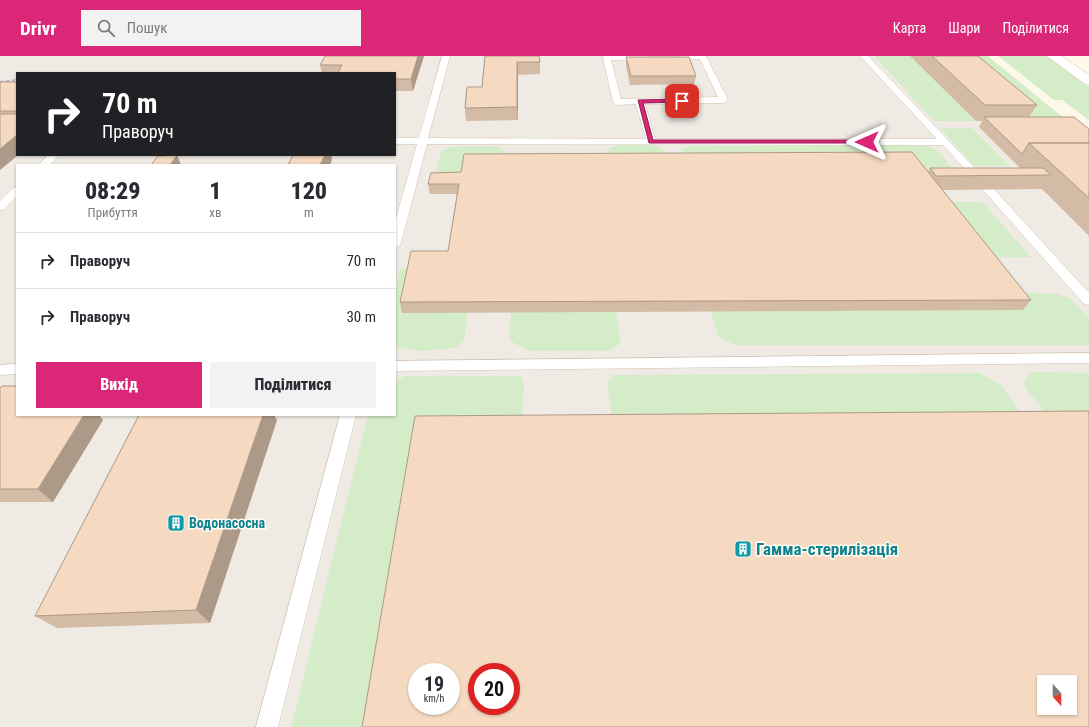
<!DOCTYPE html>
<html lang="uk">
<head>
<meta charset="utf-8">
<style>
	body { margin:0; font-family:"Roboto Condensed",sans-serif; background:#f2f2f3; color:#2b2b33; height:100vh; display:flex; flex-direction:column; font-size:15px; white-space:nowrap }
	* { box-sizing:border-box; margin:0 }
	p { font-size:13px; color:#7c7c81 }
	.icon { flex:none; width:22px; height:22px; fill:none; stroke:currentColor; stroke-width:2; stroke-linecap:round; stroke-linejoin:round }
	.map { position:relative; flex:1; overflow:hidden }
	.side { position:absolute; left:16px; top:108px; width:380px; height:252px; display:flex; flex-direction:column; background:#fff; border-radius:0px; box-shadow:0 1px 3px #0004 }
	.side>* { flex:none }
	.guide { position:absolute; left:16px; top:16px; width:380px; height:84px; border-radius:0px; box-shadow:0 1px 3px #0004; background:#202124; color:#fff; overflow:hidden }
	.needle { width:26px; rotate:159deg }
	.fabs { position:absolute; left:1037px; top:619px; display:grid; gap:8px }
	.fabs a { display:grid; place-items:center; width:40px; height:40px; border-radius:0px; background:#fff; box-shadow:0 1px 3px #0004; font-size:20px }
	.speed { position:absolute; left:408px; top:607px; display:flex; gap:8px; font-size:20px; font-weight:700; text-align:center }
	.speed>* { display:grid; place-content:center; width:52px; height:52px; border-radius:50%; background:#fff; box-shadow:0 1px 3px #0004; line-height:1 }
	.speed small { font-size:10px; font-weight:400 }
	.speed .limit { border:6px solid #d22; background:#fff; color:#111 }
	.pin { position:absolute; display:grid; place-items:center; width:34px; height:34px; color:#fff; margin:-17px; border-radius:8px; box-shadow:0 2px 6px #0006 }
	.me { position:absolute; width:44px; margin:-22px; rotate:270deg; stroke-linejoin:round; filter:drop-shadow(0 0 3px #0008) }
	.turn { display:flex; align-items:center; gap:14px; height:84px; padding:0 20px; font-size:18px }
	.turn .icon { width:52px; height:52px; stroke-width:2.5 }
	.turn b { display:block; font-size:28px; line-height:34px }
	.eta { display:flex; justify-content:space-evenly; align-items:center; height:68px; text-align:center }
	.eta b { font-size:24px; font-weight:800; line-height:28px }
	.action { display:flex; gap:8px; margin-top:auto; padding:8px 20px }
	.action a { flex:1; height:46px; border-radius:0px; background:#db2777; color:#fff; font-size:16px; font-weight:800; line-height:46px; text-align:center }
	.action a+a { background:#f2f2f3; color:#2b2b33 }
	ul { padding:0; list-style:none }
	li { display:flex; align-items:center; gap:12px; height:56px; padding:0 20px; border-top:1px solid #e1e1e2 }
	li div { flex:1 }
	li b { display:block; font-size:15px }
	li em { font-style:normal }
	header { display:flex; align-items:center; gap:24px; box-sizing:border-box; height:56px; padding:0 20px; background:#db2777; color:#fff }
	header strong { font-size:19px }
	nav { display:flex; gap:22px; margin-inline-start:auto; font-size:14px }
	.search { width:280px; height:36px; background:#f2f2f3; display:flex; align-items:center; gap:10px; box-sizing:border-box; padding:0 14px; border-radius:0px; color:#7c7c81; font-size:15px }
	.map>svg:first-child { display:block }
	.industrial { fill:#efeae3; fill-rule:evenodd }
	.green { fill:#d4edc8 }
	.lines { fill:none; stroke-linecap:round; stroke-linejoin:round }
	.service-casing { stroke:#d2c1af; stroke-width:1 }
	.tertiary-casing { stroke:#d2c1af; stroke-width:1 }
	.service { fill:#fff; fill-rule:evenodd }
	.tertiary { fill:#fff; fill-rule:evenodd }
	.rail { stroke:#bda7ca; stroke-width:2; stroke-dasharray:3.5 2.5; stroke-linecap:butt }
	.wall { fill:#d3bba6 }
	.shaded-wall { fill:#ac9987 }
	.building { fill:#f5dac1; stroke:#ac9987; fill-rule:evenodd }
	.route { fill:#db2777; stroke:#8e194d }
	.labels { text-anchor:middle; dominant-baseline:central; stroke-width:3; stroke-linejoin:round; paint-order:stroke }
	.culture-label { font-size:14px; font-weight:bold; fill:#0d838f; stroke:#fffbf3; text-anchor:start }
	.near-culture-label { font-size:17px; font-weight:bold; fill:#0d838f; stroke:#fffbf3; text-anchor:start }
</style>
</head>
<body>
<header>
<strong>Drivr</strong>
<div class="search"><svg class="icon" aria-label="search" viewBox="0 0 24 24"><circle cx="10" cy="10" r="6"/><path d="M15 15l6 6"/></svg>Пошук</div>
<nav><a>Карта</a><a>Шари</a><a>Поділитися</a></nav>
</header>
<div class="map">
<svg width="1089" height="671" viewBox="0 0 1089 671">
	<rect width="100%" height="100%" fill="#fef8eb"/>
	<!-- industrial -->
	<path class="industrial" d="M 0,0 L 953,0 L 1089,87 L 1089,671 L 0,671 ZM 17,17 L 395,17 L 395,99 L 17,99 ZM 17,109 L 395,109 L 395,359 L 17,359 ZM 417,616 L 451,616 L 451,650 L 417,650 ZM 477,616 L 511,616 L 511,650 L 477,650 ZM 1044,626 L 1070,626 L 1070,652 L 1044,652 Z"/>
	<!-- green -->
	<path class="green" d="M 874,0 L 910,0 L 976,65 L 934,65 Z
		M 953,0 L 988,0 L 1066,64 L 1027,64 Z
		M 998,0 L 1046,0 L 1089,31 L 1089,63 L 1087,63 L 1062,44 L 1054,44 Z
		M 940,72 L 972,72 L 1009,110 L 974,110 Z
		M 626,88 C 636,89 656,85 663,95 C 665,98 665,103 666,107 L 609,107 L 607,95 L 611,91 Z
		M 908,89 L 926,90 L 937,94 L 964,126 L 686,107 L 681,93 L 689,90 Z
		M 488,90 L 498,91 L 506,97 L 505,107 L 462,126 L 433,126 L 441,95 L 451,91 Z
		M 939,146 L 982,146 L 1031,201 L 983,202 Z
		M 400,213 L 412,214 L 467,256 L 465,283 L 455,292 L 420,295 L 395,291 L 395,238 Z
		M 1010,236 L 1058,238 L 1071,243 L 1089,262 L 1089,289 L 736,289 L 718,281 L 711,255 L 1023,254 Z
		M 511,256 L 616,256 L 621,287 L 609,295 L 528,295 L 509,284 Z
		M 1030,316 L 1089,317 L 1089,365 L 1051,365 L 1023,328 Z
		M 979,317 L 1001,329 L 1026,365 L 613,369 L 607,326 L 614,319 Z
		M 404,320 L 521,320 L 524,329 L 522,369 L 368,671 L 291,671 L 368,359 L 395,359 L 395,326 Z"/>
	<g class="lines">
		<!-- service casing -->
		<g class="service-casing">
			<path id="service" d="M 442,0 L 450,0 L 428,82 L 646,83 L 636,48 L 617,49 L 613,46 L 603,2 L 604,0 L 648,0 L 651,2 L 647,4 L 611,4 L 621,43 L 718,41 L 700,3 L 680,4 L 677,4 L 675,0 L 706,0 L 728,44 L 724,47 L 645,48 L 655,83 L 937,83 L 860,0 L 868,0 L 987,125 L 982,128 L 978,127 L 943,89 L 427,88 L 401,187 L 399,190 L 395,191 L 395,166 L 417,88 L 395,88 L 395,82 L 419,82 Z
				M 48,99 L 59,99 L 50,109 L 39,109 Z
				M 988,130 L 992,131 L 1089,237 L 1089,249 L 1084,248 L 984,135 L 983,133 Z
				M 17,131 L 17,140 L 4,153 L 0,154 L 0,145 L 13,132 Z
				M 1089,297 L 1089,307 L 395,315 L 395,305 Z
				M 17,308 L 17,318 L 0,319 L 0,309 Z
				M 340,359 L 356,359 L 278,671 L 256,671 Z"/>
		</g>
		<!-- tertiary casing -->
		<g class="tertiary-casing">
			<path id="tertiary" d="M 1047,0 L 1061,0 L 1089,19 L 1089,29 L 1085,28 Z"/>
		</g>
		<!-- service -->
		<use href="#service" class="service"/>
		<!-- tertiary -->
		<use href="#tertiary" class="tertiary"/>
		<!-- rail -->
		<path class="rail" d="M 0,26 L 17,24"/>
	</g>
	<!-- wall -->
	<path class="wall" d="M 424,0 L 413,35 L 395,35 L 395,17 L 322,17 L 320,9 Z
		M 485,0 L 540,6 L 540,18 L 518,19 L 518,64 L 466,65 L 465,52 L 482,31 Z
		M 910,0 L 978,0 L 1037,49 L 1029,61 L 1089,73 L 1089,180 L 1042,133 L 942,134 L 1031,244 L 1023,254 L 402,257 L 400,246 L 448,195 L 457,138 L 430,138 L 428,128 L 928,116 L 930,112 L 1020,112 L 979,71 L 982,65 L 976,65 Z
		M 626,1 L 696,20 L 694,28 L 630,29 L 626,9 Z
		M 0,26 L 17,26 L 17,99 L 18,99 L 0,114 Z
		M 0,332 L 103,364 L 53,446 L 0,446 Z
		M 277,364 L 210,567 L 57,572 L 35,560 Z"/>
	<!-- shaded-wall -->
	<path class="shaded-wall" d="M 418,0 L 424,0 L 413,35 L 411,23 Z
		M 517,6 L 518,19 L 518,64 L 517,51 Z
		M 17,79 L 17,99 L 18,99 L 0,114 L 0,93 Z
		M 177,99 L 181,109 L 170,109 Z
		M 325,99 L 331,99 L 332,104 L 330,109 L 320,109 Z
		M 80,359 L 99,359 L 103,364 L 53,446 L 38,433 Z
		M 263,359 L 274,359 L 277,364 L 210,567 L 196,554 Z"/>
	<!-- building -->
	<path class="building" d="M 325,0 L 418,0 L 411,23 L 395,23 L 395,17 L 333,17 L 338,17 L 342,9 L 320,9 Z
		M 485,0 L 539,0 L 540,6 L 517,6 L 517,51 L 465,52 L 467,31 L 482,31 Z
		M 932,0 L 978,0 L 1037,49 L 985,49 Z
		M 626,1 L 689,1 L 696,20 L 631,20 Z
		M 0,26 L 17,26 L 17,55 L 0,55 Z
		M 0,58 L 17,58 L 17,79 L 0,93 Z
		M 984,61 L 1074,61 L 1089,73 L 1089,87 L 1029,87 L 1022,98 Z
		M 1029,87 L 1089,87 L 1089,142 Z
		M 912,96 L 1031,244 L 400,246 L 411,195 L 448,195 L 459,128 L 428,128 L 431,117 L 461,116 L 464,98 Z
		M 177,99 L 170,109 L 151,109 L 158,100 Z
		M 293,99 L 325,99 L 320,109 L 288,109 Z
		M 930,112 L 1043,112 L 1051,119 L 936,120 Z
		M 2,330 L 17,330 L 17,359 L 84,359 L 38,433 L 0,433 L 0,332 Z
		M 1089,355 L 1089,671 L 362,671 L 415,360 ZM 417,616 L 451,616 L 451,650 L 417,650 ZM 477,616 L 511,616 L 511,650 L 477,650 ZM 1044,626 L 1070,626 L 1070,652 L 1044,652 Z
		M 139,359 L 263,359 L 196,554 L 35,560 Z"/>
	<!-- route -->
	<path class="route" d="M 682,43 L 684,45 L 684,46 L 643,47 L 653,84 L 867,84 L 870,86 L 867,87 L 649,87 L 638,44 Z"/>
	<!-- icons -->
	<defs>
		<g id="building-square" transform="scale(0.9)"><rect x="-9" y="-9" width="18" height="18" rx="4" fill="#0f9aa8" stroke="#fffbf3"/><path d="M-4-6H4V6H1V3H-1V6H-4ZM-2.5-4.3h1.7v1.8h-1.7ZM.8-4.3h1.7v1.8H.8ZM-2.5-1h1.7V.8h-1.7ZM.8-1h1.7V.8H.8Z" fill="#fff"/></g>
	</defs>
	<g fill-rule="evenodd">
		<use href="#building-square" x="176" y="467"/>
		<use href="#building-square" x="743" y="493"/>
	</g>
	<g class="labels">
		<!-- culture labels -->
		<g class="culture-label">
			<text x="189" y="467">Водонасосна</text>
		</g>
		<!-- near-culture labels -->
		<g class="near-culture-label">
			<text x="756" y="493">Гамма-стерилізація</text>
		</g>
	</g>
</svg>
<div class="fabs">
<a><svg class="needle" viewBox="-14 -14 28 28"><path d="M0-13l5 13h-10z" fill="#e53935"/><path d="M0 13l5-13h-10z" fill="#7c7c81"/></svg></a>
</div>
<div class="speed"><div>19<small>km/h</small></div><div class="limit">20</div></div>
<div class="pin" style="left:682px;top:45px;background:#d93025"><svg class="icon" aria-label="arrive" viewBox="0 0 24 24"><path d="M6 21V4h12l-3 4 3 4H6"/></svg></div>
<svg class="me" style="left:867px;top:86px" viewBox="-20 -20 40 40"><path d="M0-17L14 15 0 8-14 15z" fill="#db2777" stroke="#fff" stroke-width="4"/></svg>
<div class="guide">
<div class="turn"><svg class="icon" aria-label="right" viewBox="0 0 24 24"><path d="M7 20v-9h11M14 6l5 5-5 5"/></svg><div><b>70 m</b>Праворуч</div></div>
</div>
<section class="side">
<div class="eta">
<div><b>08:29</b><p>Прибуття</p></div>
<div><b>1</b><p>хв</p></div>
<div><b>120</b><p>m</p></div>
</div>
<ul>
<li><svg class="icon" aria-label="right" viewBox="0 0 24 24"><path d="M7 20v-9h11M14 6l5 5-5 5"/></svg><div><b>Праворуч</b></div><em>70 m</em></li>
<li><svg class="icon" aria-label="right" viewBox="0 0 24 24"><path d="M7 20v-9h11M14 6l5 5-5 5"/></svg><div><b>Праворуч</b></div><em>30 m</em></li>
</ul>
<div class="action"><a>Вихід</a><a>Поділитися</a></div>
</section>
</div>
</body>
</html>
